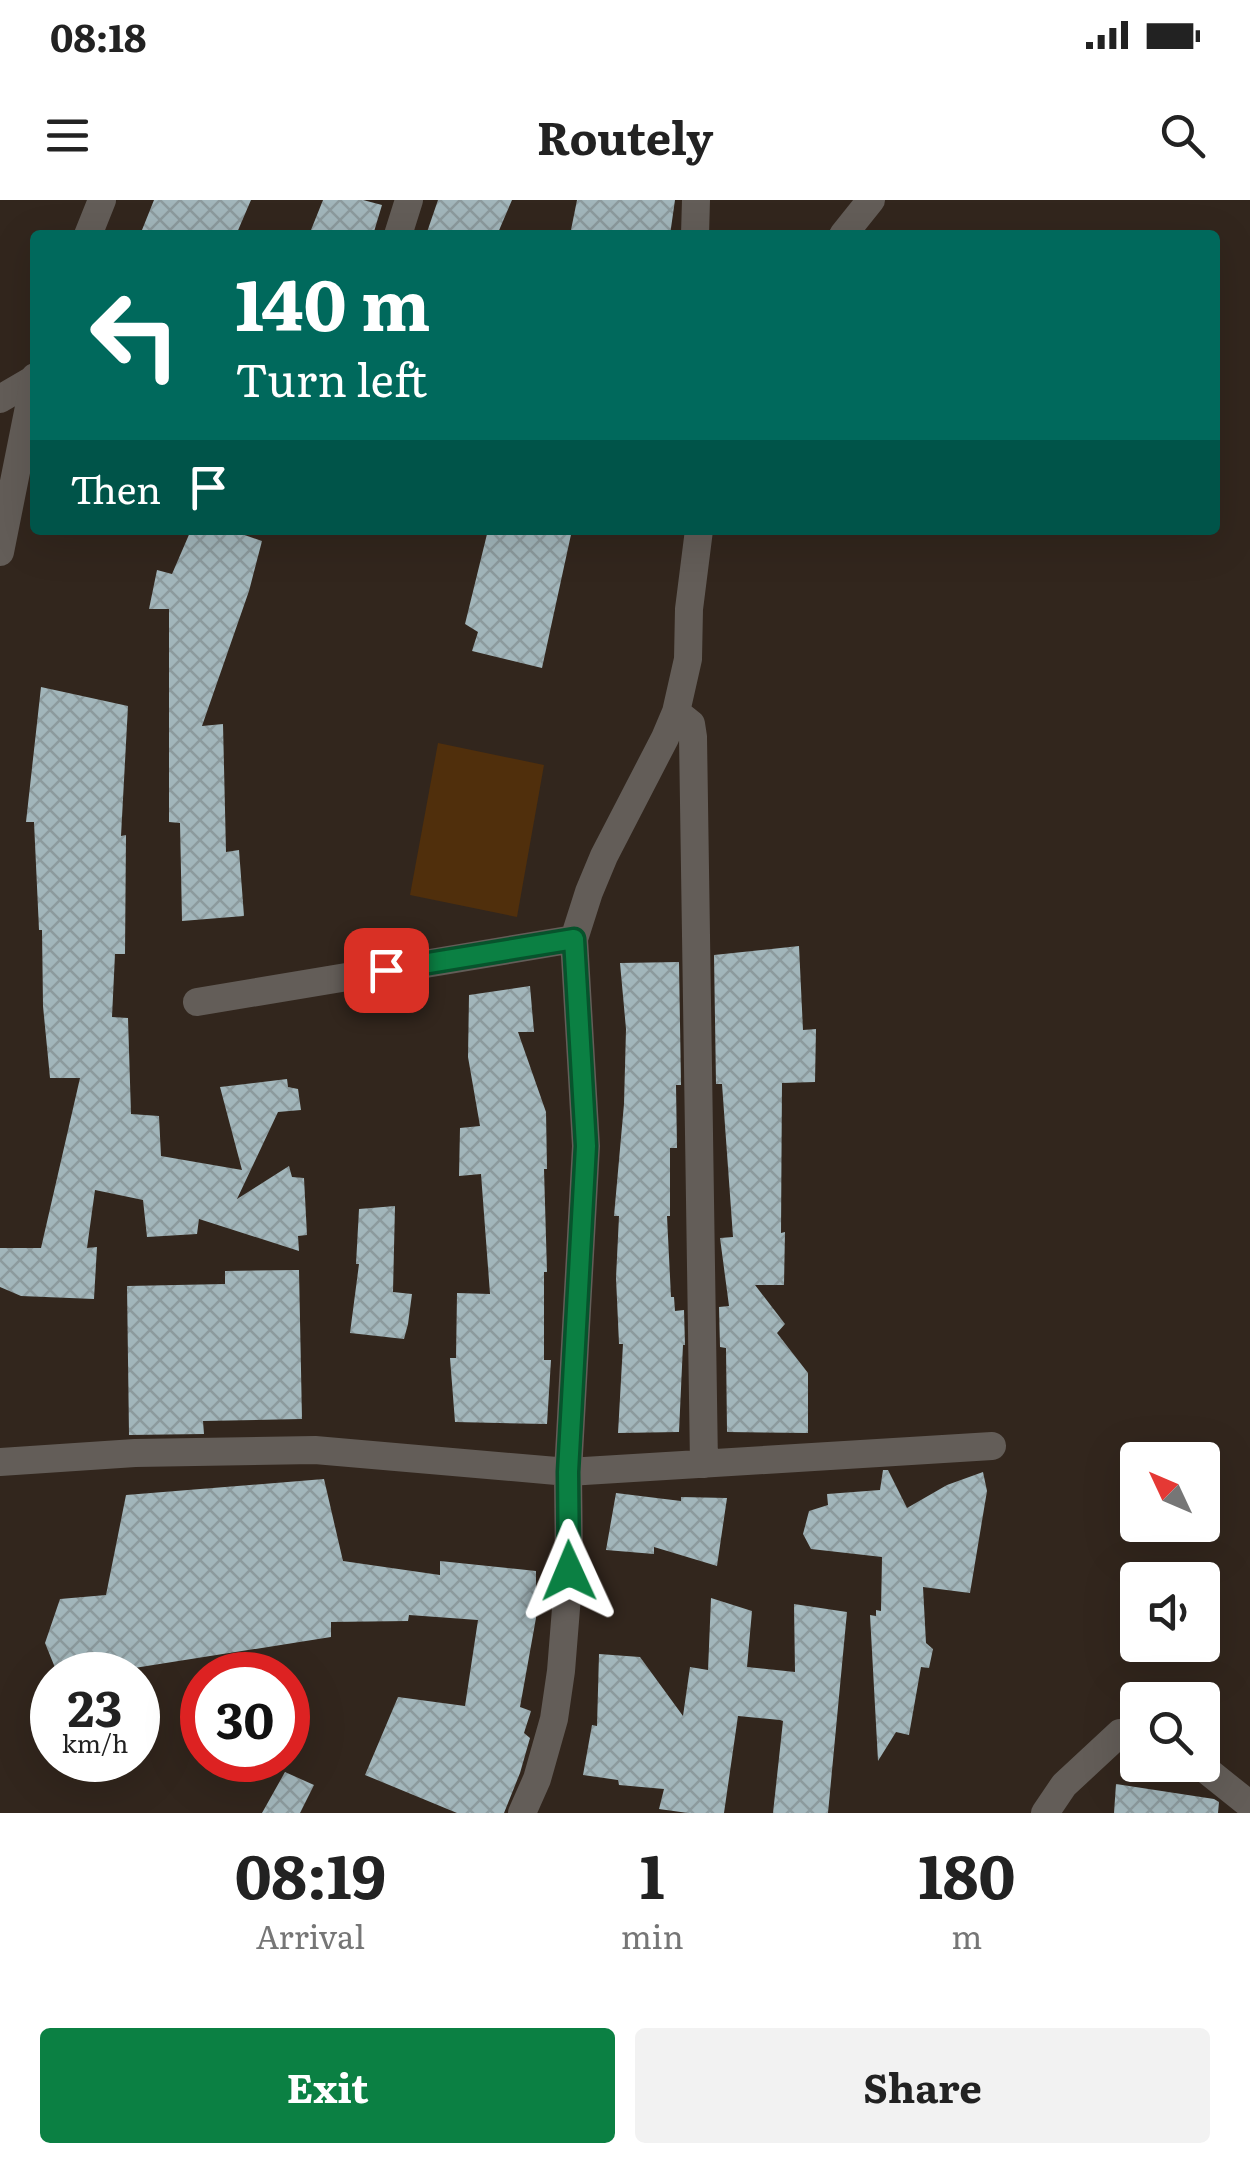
<!DOCTYPE html>
<html lang="en">
<head>
<meta charset="utf-8">
<style>
	body { margin:0; font-family:Literata,serif; background:#f2f2f2; color:#222; height:100vh; display:flex; flex-direction:column; font-size:38px; white-space:nowrap }
	* { box-sizing:border-box; margin:0 }
	p { font-size:32px; color:#767676 }
	.icon { flex:none; width:55px; height:55px; fill:none; stroke:currentColor; stroke-width:2; stroke-linecap:round; stroke-linejoin:round }
	.map { position:relative; height:1613px; overflow:hidden }
	.details { display:flex; flex-direction:column; background:#fff; flex:1 }
	.details>* { flex:none }
	.hud { position:absolute; left:30px; top:30px; width:1190px; height:305px; border-radius:10px; box-shadow:0 10px 40px #0002; background:#00695c; color:#fff; overflow:hidden }
	.needle { width:65px; rotate:314deg }
	.tools { position:absolute; left:1120px; top:1242px; display:grid; gap:20px }
	.tools a { display:grid; place-items:center; width:100px; height:100px; border-radius:10px; background:#fff; box-shadow:0 10px 40px #0002; font-size:50px }
	.speed { position:absolute; left:30px; top:1452px; display:flex; gap:20px; font-size:50px; font-weight:700; text-align:center }
	.speed>* { display:grid; place-content:center; width:130px; height:130px; border-radius:50%; background:#fff; box-shadow:0 10px 40px #0002; line-height:1 }
	.speed small { font-size:25px; font-weight:400 }
	.speed .limit { border:15px solid #d22; background:#fff; color:#111 }
	.pin { position:absolute; display:grid; place-items:center; width:85px; height:85px; color:#fff; margin:-42px; border-radius:20px; box-shadow:0 5px 15px #0006 }
	.me { position:absolute; width:110px; margin:-55px; rotate:359deg; stroke-linejoin:round; filter:drop-shadow(0 0 8px #0008) }
	.turn { display:flex; align-items:center; gap:35px; height:210px; padding:0 40px; font-size:45px }
	.turn .icon { width:130px; height:130px; stroke-width:2.5 }
	.turn b { display:block; font-size:70px; line-height:85px }
	.then { display:flex; align-items:center; height:95px; padding:0 40px; background:#0003; gap:20px; font-size:38px }
	.eta { display:flex; justify-content:space-evenly; align-items:center; height:170px; text-align:center }
	.eta b { font-size:60px; font-weight:700; line-height:70px }
	.button { display:flex; gap:20px; margin-top:auto; padding:20px 40px }
	.button a { flex:1; height:115px; border-radius:10px; background:#0b8043; color:#fff; font-size:40px; font-weight:700; line-height:115px; text-align:center }
	.button a+a { background:#f2f2f2; color:#222 }
	.status { display:flex; justify-content:space-between; align-items:center; height:70px; padding:0 50px; background:#fff; direction:ltr }
	.status svg { height:28px; fill:currentColor }
	header { display:flex; justify-content:space-between; align-items:center; height:130px; padding:0 40px; background:#fff; font-size:45px; font-weight:700 }
	.map>svg:first-child { display:block }
	.park { fill:#502f0c }
	.building { fill:url(#building-cross-hatch) }
	.lines { fill:none; stroke-linecap:round; stroke-linejoin:round }
	.minor { stroke:#635d58; stroke-width:28 }
	.tertiary { stroke:#635d58; stroke-width:28 }
	.route-casing { stroke:#07532c; stroke-width:25 }
	.route { stroke:#0b8043; stroke-width:18 }
</style>
</head>
<body>
<div class="status"><b>08:18</b><svg viewBox="0 0 49 12"><path d="M0 12V9h3v3zM5 12V6h3v6zM10 12V3h3v9zM15 12V0h3v12zM26 1h20v11H26zM47 4h2v5h-2z"/></svg></div>
<header><svg class="icon" aria-label="menu" viewBox="0 0 24 24"><path d="M4 6h16M4 12h16M4 18h16"/></svg>Routely<svg class="icon" aria-label="search" viewBox="0 0 24 24"><circle cx="10" cy="10" r="6"/><path d="M15 15l6 6"/></svg></header>
<div class="map">
<svg width="1250" height="1613" viewBox="0 0 1250 1613">
	<defs>
		<pattern id="building-cross-hatch" width="8" height="8" patternUnits="userSpaceOnUse" patternTransform="scale(2.5)"><rect width="8" height="8" fill="#a2b6bb"/><path d="M0 0l8 8M0 8l8-8" fill="none" stroke="#8c9a9d"/></pattern>
	</defs>
	<rect width="100%" height="100%" fill="#32261d"/>
	<!-- park -->
	<path class="park" d="M 438,543 L 544,565 L 517,717 L 410,695 Z"/>
	<!-- building -->
	<path class="building" d="M 154,0 L 251,0 L 236,35 L 140,35 Z
		M 323,0 L 363,0 L 382,5 L 373,35 L 309,35 Z
		M 438,0 L 512,0 L 497,35 L 426,35 Z
		M 577,0 L 675,0 L 670,35 L 570,35 Z
		M 191,330 L 230,330 L 262,341 L 249,391 L 202,526 L 223,524 L 226,652 L 239,650 L 244,716 L 182,721 L 180,623 L 169,622 L 169,409 L 149,409 L 157,370 L 172,374 Z
		M 488,330 L 572,330 L 542,468 L 472,451 L 478,432 L 465,424 Z
		M 41,487 L 128,506 L 121,636 L 126,635 L 125,754 L 115,754 L 112,817 L 128,818 L 131,914 L 159,916 L 161,956 L 242,970 L 220,887 L 287,879 L 288,887 L 298,889 L 301,910 L 278,912 L 237,999 L 289,966 L 292,977 L 304,978 L 307,1035 L 298,1036 L 299,1051 L 199,1019 L 197,1034 L 147,1037 L 143,1000 L 95,990 L 87,1048 L 97,1047 L 94,1099 L 21,1096 L 0,1087 L 0,1048 L 41,1048 L 80,878 L 50,878 L 43,806 L 42,730 L 39,730 L 34,622 L 26,622 Z
		M 799,746 L 803,830 L 816,829 L 815,882 L 782,883 L 781,1033 L 785,1032 L 784,1085 L 755,1085 L 785,1124 L 777,1133 L 808,1173 L 808,1233 L 727,1232 L 726,1148 L 720,1147 L 719,1107 L 729,1106 L 720,1038 L 733,1037 L 722,884 L 716,884 L 714,755 Z
		M 679,762 L 681,885 L 676,885 L 677,948 L 670,948 L 670,1016 L 667,1016 L 671,1097 L 674,1097 L 675,1111 L 684,1110 L 685,1145 L 683,1145 L 679,1232 L 618,1233 L 623,1144 L 619,1144 L 616,1078 L 619,1016 L 614,1016 L 624,904 L 626,829 L 620,763 Z
		M 530,786 L 534,832 L 518,832 L 546,912 L 547,969 L 544,969 L 547,1072 L 544,1072 L 544,1160 L 551,1160 L 547,1224 L 455,1222 L 450,1158 L 456,1158 L 457,1093 L 490,1094 L 481,974 L 459,976 L 460,928 L 480,926 L 468,857 L 469,795 Z
		M 395,1006 L 393,1092 L 412,1094 L 408,1124 L 404,1139 L 350,1133 L 359,1064 L 356,1064 L 359,1009 Z
		M 299,1070 L 302,1219 L 203,1221 L 204,1234 L 129,1235 L 127,1086 L 225,1084 L 225,1071 Z
		M 883,1270 L 888,1270 L 907,1308 L 947,1285 L 983,1272 L 987,1291 L 970,1393 L 923,1387 L 926,1443 L 933,1449 L 929,1468 L 921,1467 L 909,1535 L 896,1532 L 878,1561 L 870,1415 L 876,1416 L 876,1410 L 881,1411 L 882,1357 L 811,1349 L 803,1334 L 809,1311 L 828,1305 L 827,1294 L 880,1290 Z
		M 324,1279 L 343,1361 L 440,1375 L 440,1361 L 536,1371 L 536,1418 L 520,1507 L 531,1511 L 524,1533 L 530,1538 L 520,1573 L 504,1613 L 457,1613 L 365,1575 L 398,1497 L 465,1506 L 478,1420 L 409,1415 L 408,1421 L 331,1422 L 331,1437 L 90,1475 L 58,1475 L 45,1443 L 60,1399 L 106,1395 L 126,1295 Z
		M 616,1293 L 681,1301 L 681,1297 L 727,1298 L 717,1366 L 654,1347 L 654,1354 L 606,1350 Z
		M 711,1398 L 752,1411 L 747,1467 L 795,1472 L 794,1404 L 847,1412 L 828,1613 L 773,1613 L 783,1521 L 780,1520 L 738,1516 L 724,1613 L 688,1613 L 659,1609 L 664,1589 L 619,1585 L 618,1580 L 583,1575 L 592,1525 L 597,1526 L 599,1454 L 640,1457 L 683,1516 L 690,1467 L 708,1470 Z
		M 285,1572 L 314,1585 L 300,1613 L 262,1613 Z
		M 1116,1584 L 1214,1599 L 1219,1602 L 1218,1613 L 1114,1613 Z"/>
	<g class="lines">
		<!-- minor -->
		<path class="minor" d="M 398,35 L 409,0
			M 695,35 L 696,0
			M 843,35 L 871,0
			M 0,199 L 34,179
			M 676,512 L 691,524 L 693,537 L 704,1264
			M 197,802 L 574,739
			M 0,1262 L 135,1253 L 315,1250 L 568,1272 L 992,1246
			M 522,1613 L 537,1579 L 554,1519 L 561,1471 L 569,1371 L 568,1272 L 586,946 L 574,739 L 589,692 L 604,656 L 665,538 L 676,512 L 688,459 L 689,409 L 699,330"/>
		<!-- tertiary -->
		<path class="tertiary" d="M 88,35 L 102,0
			M 0,352 L 35,177
			M 1200,1565 L 1250,1605
			M 1045,1613 L 1064,1585 L 1120,1533 L 1138,1536"/>
	</g>
	<g class="lines">
		<!-- route casing -->
		<g class="route-casing">
			<path id="route" d="M 386,770 L 574,739 L 586,946 L 568,1272 L 569,1371"/>
		</g>
		<!-- route -->
		<use href="#route" class="route"/>
	</g>
</svg>
<div class="tools">
<a><svg class="needle" viewBox="-14 -14 28 28"><path d="M0-13l5 13h-10z" fill="#e53935"/><path d="M0 13l5-13h-10z" fill="#767676"/></svg></a>
<a><svg class="icon" aria-label="sound" viewBox="0 0 24 24"><path d="M4 9h4l5-4v14l-5-4H4zM17 9q2 3 0 6"/></svg></a>
<a><svg class="icon" aria-label="search" viewBox="0 0 24 24"><circle cx="10" cy="10" r="6"/><path d="M15 15l6 6"/></svg></a>
</div>
<div class="speed"><div>23<small>km/h</small></div><div class="limit">30</div></div>
<div class="pin" style="left:386px;top:770px;background:#d93025"><svg class="icon" aria-label="arrive" viewBox="0 0 24 24"><path d="M6 21V4h12l-3 4 3 4H6"/></svg></div>
<svg class="me" style="left:569px;top:1371px" viewBox="-20 -20 40 40"><path d="M0-17L14 15 0 8-14 15z" fill="#0b8043" stroke="#fff" stroke-width="4"/></svg>
<div class="hud">
<div class="turn"><svg class="icon" aria-label="left" viewBox="0 0 24 24"><path d="M17 20v-9H6M10 6l-5 5 5 5"/></svg><div><b>140 m</b>Turn left</div></div>
<div class="then">Then<svg class="icon" aria-label="arrive" viewBox="0 0 24 24"><path d="M6 21V4h12l-3 4 3 4H6"/></svg></div>
</div>
</div>
<section class="details">
<div class="eta">
<div><b>08:19</b><p>Arrival</p></div>
<div><b>1</b><p>min</p></div>
<div><b>180</b><p>m</p></div>
</div>
<div class="button"><a>Exit</a><a>Share</a></div>
</section>
</body>
</html>
